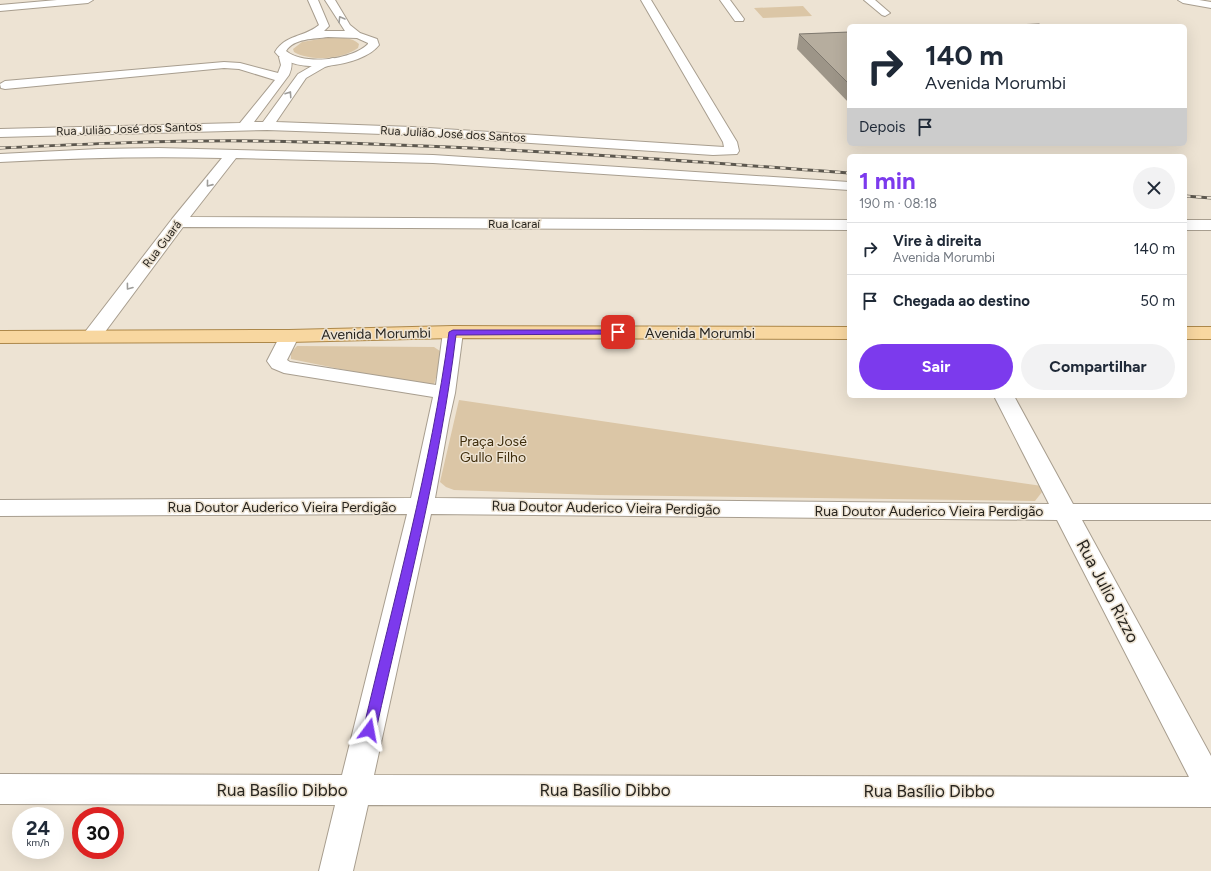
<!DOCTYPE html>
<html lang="pt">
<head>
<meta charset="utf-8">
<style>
	body { margin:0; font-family:Figtree,sans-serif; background:#f2f2f3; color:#1f2937; height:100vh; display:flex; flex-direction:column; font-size:15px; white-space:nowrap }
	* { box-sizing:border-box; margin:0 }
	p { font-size:13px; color:#747a83 }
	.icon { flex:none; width:22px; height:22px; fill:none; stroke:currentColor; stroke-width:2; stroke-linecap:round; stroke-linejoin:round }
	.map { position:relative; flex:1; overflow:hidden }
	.panel { position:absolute; left:847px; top:154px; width:340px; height:244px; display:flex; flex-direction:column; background:#fff; border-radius:6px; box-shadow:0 4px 16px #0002 }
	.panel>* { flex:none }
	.guide { position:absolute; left:847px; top:24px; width:340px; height:122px; border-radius:6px; box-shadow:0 4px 16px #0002; background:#fff; color:#1f2937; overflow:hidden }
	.speed { position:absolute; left:12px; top:807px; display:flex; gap:8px; font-size:20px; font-weight:700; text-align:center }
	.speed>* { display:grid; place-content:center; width:52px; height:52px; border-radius:50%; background:#fff; box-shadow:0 4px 16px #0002; line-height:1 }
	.speed small { font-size:10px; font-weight:400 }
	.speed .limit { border:6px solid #d22; background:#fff; color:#111 }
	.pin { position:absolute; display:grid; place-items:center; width:34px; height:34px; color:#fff; margin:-17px; border-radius:8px; box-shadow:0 2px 6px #0006 }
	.me { position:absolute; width:44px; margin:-22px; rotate:13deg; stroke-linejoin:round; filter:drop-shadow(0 0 3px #0008) }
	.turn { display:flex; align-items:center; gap:14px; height:84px; padding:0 12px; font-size:18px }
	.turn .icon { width:52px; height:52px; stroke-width:2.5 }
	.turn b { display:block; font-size:28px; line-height:34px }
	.then { display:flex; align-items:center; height:38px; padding:0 12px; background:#0003; gap:8px; font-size:15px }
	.round { display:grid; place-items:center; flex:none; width:42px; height:42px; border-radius:21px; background:#f2f2f3 }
	.headline { display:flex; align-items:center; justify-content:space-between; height:68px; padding:0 12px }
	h1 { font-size:24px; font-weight:700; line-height:30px; color:#7c3aed }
	.cta { display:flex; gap:8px; margin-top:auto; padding:8px 12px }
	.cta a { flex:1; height:46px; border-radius:24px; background:#7c3aed; color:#fff; font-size:16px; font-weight:700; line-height:46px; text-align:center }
	.cta a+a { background:#f2f2f3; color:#1f2937 }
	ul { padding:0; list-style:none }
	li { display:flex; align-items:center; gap:12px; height:52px; padding:0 12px; border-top:1px solid #e0e1e3 }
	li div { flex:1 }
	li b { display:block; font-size:15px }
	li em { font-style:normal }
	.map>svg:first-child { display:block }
	.green { fill:#dbc6a6 }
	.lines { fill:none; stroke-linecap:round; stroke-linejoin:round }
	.minor-casing { stroke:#a89e8f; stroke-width:2 }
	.tertiary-casing { stroke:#a89e8f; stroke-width:2 }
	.primary-casing { stroke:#ad884a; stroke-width:2 }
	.minor { fill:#fff; fill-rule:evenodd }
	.tertiary { fill:#fff; fill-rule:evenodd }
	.primary { fill:#f8d7a0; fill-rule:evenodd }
	.rail-casing { stroke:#5d584f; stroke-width:3 }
	.rail { stroke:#ede3d3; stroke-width:2; stroke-dasharray:5.5; stroke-linecap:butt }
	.wall { fill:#9d9588 }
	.building { fill:#b6ad9e; stroke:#7f796f }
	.oneway { stroke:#9e9d9a }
	.route { fill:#7c3aed; stroke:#51269a }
	.labels { text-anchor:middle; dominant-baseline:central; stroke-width:3; stroke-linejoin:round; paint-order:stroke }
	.far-street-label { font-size:12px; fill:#28251f; stroke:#ede3d3 }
	.street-label { font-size:14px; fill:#28251f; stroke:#ede3d3 }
	.park-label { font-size:14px; fill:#3e2c0b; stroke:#ede3d3 }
	.near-street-label { font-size:17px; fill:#28251f; stroke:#ede3d3 }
</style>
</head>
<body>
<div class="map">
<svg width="1211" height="871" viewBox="0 0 1211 871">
	<rect width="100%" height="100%" fill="#ede3d3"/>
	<!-- green -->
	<path class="green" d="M 803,6 L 812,16 L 763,18 L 754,8 Z
		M 331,37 C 341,38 352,37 359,44 L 358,48 C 343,59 311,62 294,52 L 293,49 L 302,42 Z
		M 297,346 L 434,347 L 443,353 L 433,388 L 291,359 L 291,352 Z
		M 459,400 L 1042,486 L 1042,492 L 1035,501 L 598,495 L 454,490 L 446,487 L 440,482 Z"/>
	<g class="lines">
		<!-- minor casing -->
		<g class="minor-casing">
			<path id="minor" d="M 641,0 L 651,0 L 737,142 L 739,151 L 737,154 L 713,155 L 412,135 L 267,130 L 0,137 L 0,129 L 240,123 L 275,80 L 239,69 L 224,68 L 5,89 L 1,88 L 0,84 L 5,81 L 224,62 L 240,63 L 278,73 L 281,65 L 279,57 L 285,54 L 289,55 C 293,61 292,68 289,75 L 254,122 L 263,122 L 298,74 L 317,63 L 333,58 L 339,61 L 337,63 L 325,67 L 306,78 L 276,122 L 412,127 L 724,147 L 723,142 Z
				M 720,0 L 730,0 L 744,19 L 743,21 L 735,21 Z
				M 864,0 L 875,0 L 890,13 L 885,16 L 882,15 Z
				M 158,148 L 433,155 L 849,182 L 849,190 L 433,163 L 236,158 L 190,217 L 849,220 L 849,230 L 183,227 L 99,340 L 92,342 L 85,340 L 82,336 L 85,332 L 172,219 L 222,158 C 148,156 74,158 0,162 L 0,154 L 99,149 Z
				M 1185,220 L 1211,220 L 1211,230 L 1185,230 Z
				M 453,326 L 460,328 L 463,332 L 455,393 L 449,420 L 435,498 L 1049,504 L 994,396 L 1014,396 L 1073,504 L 1211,504 L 1211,520 L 1082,520 L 1211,756 L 1211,807 L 368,805 L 353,871 L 319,871 L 335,805 L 0,804 L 0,774 L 342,775 L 407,514 L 0,516 L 0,500 L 411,498 L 433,397 L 284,373 L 272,368 L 267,361 L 282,332 L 289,330 L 296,332 L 299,336 L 287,360 L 290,362 L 436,385 L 443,332 L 446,328 ZM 431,514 L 1057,520 L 1189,777 L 374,775 Z"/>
		</g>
		<!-- tertiary casing -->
		<g class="tertiary-casing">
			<path id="tertiary" d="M 57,0 L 93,0 L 88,3 L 0,11 L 0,5 Z
				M 308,0 L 318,0 L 329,26 L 324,31 L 345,31 L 325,0 L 335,0 L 350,25 L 360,33 L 377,39 L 379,45 C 363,67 292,76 275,52 C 286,34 303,38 319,25 ZM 328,37 L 357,38 L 368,43 L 368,44 C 352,60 304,66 286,51 C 294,38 314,39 328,37 Z
				M 1178,0 L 1199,0 L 1211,2 L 1211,8 L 1183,3 Z"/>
		</g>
		<!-- primary casing -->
		<g class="primary-casing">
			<path id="primary" d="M 453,326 L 849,327 L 849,339 L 453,338 L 289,342 L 0,343 L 0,331 L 289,330 Z
				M 1185,327 L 1211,327 L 1211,339 L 1185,339 Z"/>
		</g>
		<!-- minor -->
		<use href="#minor" class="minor"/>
		<!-- tertiary -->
		<use href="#tertiary" class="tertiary"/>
		<!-- primary -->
		<use href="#primary" class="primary"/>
		<!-- rail casing -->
		<g class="rail-casing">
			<path id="rail" d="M 0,148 C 85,144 171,140 256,141 C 454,144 652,158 849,173
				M 1185,196 L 1211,198"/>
		</g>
		<!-- rail -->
		<use href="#rail" class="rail"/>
	</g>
	<!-- wall -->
	<path class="wall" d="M 849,32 L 849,103 L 797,49 L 799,34 Z"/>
	<!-- building -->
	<path class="building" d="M 1039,24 L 1043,26 L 989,26 Z
		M 849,32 L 849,84 L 799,34 Z"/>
	<!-- one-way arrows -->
	<defs><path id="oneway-chevron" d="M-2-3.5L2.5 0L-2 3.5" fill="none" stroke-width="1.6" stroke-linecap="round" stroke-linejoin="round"/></defs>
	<g class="oneway">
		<use href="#oneway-chevron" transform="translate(341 19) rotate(-121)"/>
		<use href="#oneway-chevron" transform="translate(289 94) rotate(-56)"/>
		<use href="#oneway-chevron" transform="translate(209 184) rotate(129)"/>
		<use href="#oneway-chevron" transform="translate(129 287) rotate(127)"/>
	</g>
	<!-- route -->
	<path class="route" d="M 453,330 L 618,330 L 622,332 L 618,334 L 456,335 C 440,468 405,599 376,730 L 374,734 L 369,736 L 365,734 L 363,730 C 394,599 431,466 449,332 Z"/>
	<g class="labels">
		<!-- far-street labels -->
		<g class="far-street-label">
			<text transform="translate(129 129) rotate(-2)">Rua Julião José dos Santos</text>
			<text transform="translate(453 134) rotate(3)">Rua Julião José dos Santos</text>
			<text x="514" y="224">Rua Icaraí</text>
			<text transform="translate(162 244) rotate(-53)">Rua Guará</text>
		</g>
		<!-- street labels -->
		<g class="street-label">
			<text x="700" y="333">Avenida Morumbi</text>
			<text transform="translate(376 334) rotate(-1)">Avenida Morumbi</text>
			<text x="282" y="507">Rua Doutor Auderico Vieira Perdigão</text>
			<text transform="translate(606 508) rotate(1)">Rua Doutor Auderico Vieira Perdigão</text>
			<text x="929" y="511">Rua Doutor Auderico Vieira Perdigão</text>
		</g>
		<!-- park labels -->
		<g class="park-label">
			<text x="493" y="441">Praça José<tspan x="493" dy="16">Gullo Filho</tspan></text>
		</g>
		<!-- near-street labels -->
		<g class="near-street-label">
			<text transform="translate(1108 591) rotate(62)">Rua Julio Rizzo</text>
			<text x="282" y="790">Rua Basílio Dibbo</text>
			<text x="605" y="790">Rua Basílio Dibbo</text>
			<text x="929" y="791">Rua Basílio Dibbo</text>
		</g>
	</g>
</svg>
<div class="speed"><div>24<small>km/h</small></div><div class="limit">30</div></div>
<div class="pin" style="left:618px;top:332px;background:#d93025"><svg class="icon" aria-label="arrive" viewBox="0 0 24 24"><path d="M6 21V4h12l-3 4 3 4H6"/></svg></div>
<svg class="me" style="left:369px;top:730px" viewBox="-20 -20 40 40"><path d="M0-17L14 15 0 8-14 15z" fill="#7c3aed" stroke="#fff" stroke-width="4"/></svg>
<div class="guide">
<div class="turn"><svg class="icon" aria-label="right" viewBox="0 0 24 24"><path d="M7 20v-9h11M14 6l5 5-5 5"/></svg><div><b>140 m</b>Avenida Morumbi</div></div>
<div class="then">Depois<svg class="icon" aria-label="arrive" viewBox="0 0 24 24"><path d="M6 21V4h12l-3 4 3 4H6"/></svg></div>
</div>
<section class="panel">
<div class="headline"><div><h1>1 min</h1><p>190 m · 08:18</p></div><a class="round"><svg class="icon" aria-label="close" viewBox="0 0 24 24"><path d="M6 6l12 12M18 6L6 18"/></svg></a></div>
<ul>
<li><svg class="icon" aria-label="right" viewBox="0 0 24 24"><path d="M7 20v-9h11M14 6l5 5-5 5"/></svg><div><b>Vire à direita</b><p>Avenida Morumbi</p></div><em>140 m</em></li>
<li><svg class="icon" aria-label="arrive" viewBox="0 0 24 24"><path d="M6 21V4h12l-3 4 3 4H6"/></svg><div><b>Chegada ao destino</b></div><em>50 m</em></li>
</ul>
<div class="cta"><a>Sair</a><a>Compartilhar</a></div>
</section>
</div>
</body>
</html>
